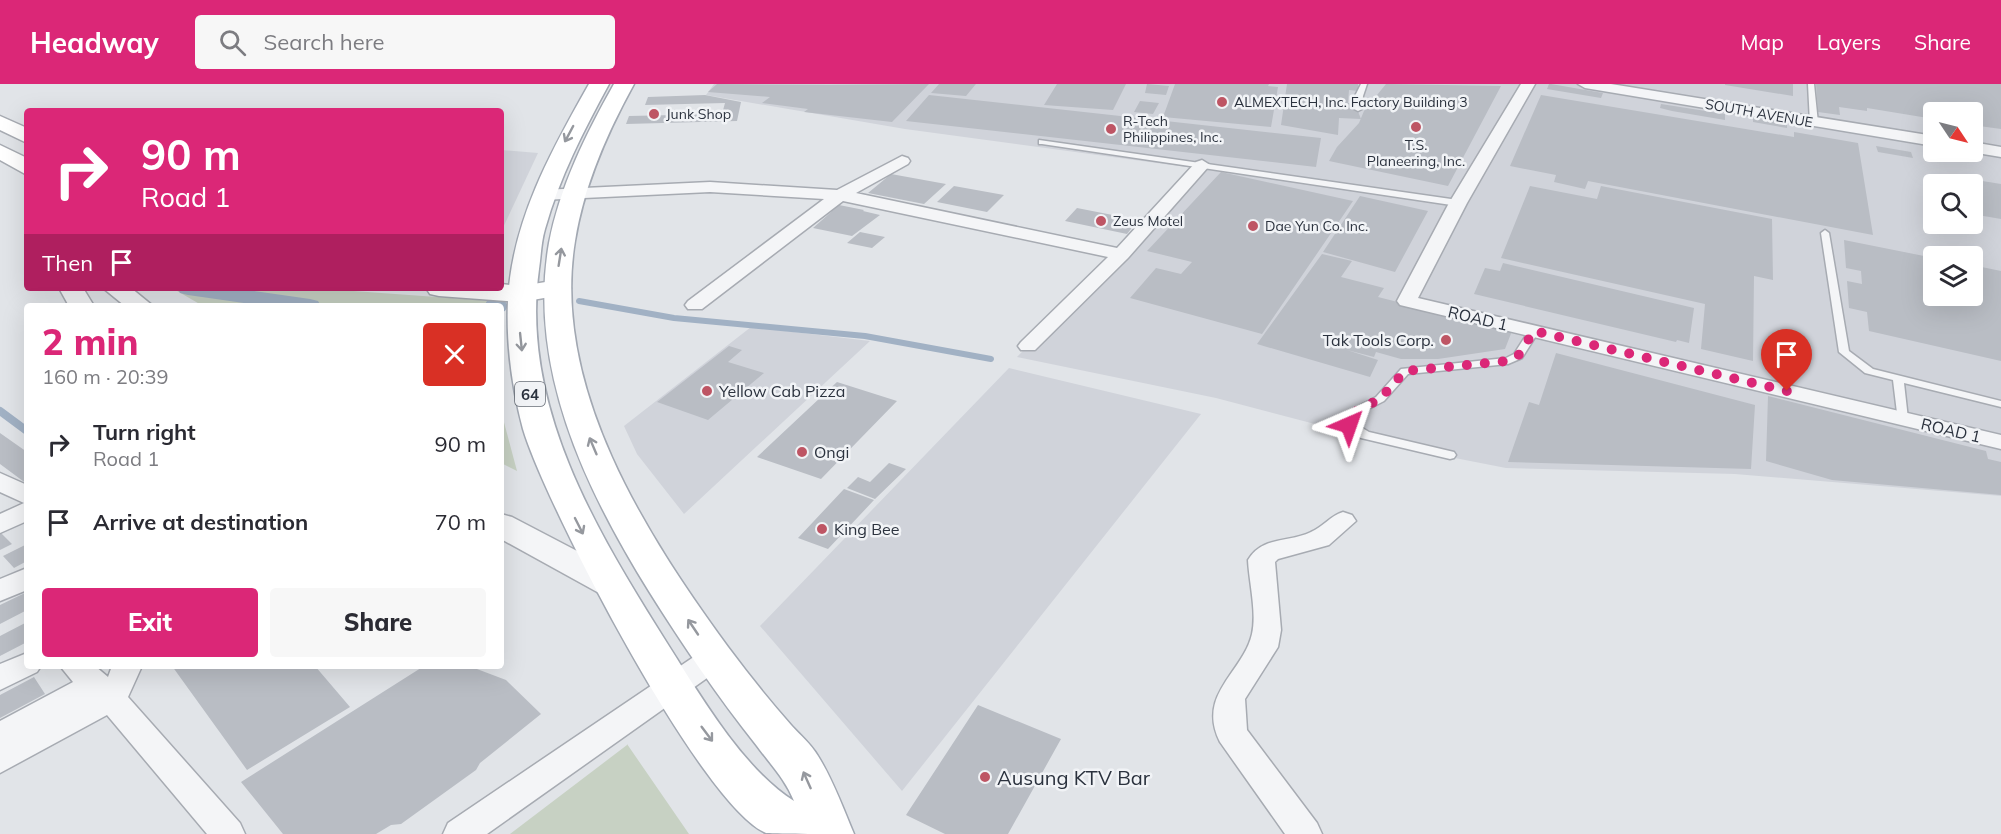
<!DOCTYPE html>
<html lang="en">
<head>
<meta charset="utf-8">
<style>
	body { margin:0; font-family:Mulish,sans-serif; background:#f7f7f7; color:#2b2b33; height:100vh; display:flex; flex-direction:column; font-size:22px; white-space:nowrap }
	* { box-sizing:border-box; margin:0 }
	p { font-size:20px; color:#7c7c81 }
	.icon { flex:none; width:33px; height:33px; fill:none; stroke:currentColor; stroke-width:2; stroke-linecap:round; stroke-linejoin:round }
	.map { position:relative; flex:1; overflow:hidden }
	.sheet { position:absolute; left:24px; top:219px; width:480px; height:366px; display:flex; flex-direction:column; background:#fff; border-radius:6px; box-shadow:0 6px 24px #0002 }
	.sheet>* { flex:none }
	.guide { position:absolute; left:24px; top:24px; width:480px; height:183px; border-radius:6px; box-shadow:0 6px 24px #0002; background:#db2777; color:#fff; overflow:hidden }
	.needle { width:39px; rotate:125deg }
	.controls { position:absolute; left:1923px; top:18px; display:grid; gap:12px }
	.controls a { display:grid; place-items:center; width:60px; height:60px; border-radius:6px; background:#fff; box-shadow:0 6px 24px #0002; font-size:30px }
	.pin { position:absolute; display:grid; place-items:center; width:51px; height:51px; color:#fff; margin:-62px -26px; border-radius:50% 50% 50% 0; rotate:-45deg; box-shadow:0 0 6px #0007 }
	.pin .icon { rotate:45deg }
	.me { position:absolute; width:66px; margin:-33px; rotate:43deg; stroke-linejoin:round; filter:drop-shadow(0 0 4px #0008) }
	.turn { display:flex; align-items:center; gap:21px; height:126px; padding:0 18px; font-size:27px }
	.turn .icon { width:78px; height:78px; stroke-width:2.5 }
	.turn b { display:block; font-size:42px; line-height:51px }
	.then { display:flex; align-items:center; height:57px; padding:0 18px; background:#0003; gap:12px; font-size:22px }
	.round { display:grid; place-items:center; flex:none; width:63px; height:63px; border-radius:6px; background:#f7f7f7 }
	.summary { display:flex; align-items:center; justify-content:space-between; height:102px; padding:0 18px }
	h1 { font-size:36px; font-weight:800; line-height:45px; color:#db2777 }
	.cta { display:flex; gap:12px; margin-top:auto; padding:12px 18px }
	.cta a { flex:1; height:69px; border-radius:6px; background:#db2777; color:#fff; font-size:24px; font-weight:800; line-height:69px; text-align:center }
	.cta a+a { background:#f7f7f7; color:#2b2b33 }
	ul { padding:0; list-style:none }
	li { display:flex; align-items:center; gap:18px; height:78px; padding:0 18px }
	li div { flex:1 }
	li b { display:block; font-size:22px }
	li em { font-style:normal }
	header { display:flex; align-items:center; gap:36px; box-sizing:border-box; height:84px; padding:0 30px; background:#db2777; color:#fff }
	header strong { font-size:28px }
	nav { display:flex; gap:33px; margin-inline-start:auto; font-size:21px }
	.search { width:420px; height:54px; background:#f7f7f7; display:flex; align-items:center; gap:15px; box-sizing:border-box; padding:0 21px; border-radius:6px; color:#7c7c81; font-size:22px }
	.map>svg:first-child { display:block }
	.built { fill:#d0d3da; fill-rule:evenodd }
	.green { fill:#c7d1c3 }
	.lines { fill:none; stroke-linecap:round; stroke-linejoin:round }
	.stream-far1 { stroke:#a1b1c4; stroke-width:6 }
	.stream { stroke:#a1b1c4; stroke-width:8 }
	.canal { fill:#a1b1c4; fill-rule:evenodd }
	.building { fill:#b9bdc4 }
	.service-casing { stroke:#a7abb2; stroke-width:3 }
	.minor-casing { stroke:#a7abb2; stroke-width:3 }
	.tertiary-casing { stroke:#a7abb2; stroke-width:3 }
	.secondary-casing { stroke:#a7abb2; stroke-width:3 }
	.primary-casing { stroke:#a2a8b2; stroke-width:3 }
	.service { fill:#f4f5f7; fill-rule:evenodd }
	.minor { fill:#f4f5f7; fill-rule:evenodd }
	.tertiary { fill:#f4f5f7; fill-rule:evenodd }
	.secondary { fill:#fff; fill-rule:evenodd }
	.primary { fill:#fff; fill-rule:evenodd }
	.oneway { stroke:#95989e }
	.route { stroke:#db2777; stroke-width:10; stroke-dasharray:0 18 }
	.poi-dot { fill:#be5564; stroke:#f1f3f6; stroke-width:2 }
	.labels { text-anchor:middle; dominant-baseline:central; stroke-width:5; stroke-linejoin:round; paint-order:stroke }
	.far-poi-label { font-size:14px; fill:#2b323e; stroke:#f1f3f6; text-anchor:start }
	.far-street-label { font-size:14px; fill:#2b323e; stroke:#f1f3f6 }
	.shield { fill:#f1f3f6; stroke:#666c75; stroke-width:1.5 }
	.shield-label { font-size:15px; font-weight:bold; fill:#2b323e }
	.street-label { font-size:16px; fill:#2b323e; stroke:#f1f3f6 }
	.poi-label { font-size:16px; fill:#2b323e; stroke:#f1f3f6; text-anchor:start }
	.near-poi-label { font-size:20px; fill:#2b323e; stroke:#f1f3f6; text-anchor:start }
</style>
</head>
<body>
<header>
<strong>Headway</strong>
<div class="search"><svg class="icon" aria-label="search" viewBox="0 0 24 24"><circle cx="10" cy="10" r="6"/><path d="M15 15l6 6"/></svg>Search here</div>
<nav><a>Map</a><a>Layers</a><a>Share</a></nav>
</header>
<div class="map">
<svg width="2001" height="750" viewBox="0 0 2001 750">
	<rect width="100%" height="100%" fill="#e1e4e8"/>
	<!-- built -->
	<path class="built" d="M 714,0 L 2001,0 L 2001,412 L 1735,390 L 1506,384 L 1414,366 L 1216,314 L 1017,273 L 1201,85 L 905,45 L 706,11 ZM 1934,28 L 1972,28 L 1972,68 L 1934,68 ZM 1934,100 L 1972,100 L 1972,140 L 1934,140 ZM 1934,172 L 1972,172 L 1972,212 L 1934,212 Z
		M 501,66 L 538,69 L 501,148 Z
		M 751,243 L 870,257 L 684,430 L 637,370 L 624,342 Z
		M 1009,284 L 1201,330 L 902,707 L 760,542 Z"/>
	<!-- green -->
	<path class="green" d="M 172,204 L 312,204 L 492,217 L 492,222 L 203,222 Z
		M 501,327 L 517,387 L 501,379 Z
		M 627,660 L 689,750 L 510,750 L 627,661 Z"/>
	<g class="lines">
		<!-- stream-far1 -->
		<path class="stream-far1" d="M 579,217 L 674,234 L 865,252 L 991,275"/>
		<!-- stream -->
		<path class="stream" d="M 0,327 L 27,347"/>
		<!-- canal -->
		<path class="canal" d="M 177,204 L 233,204 L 310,215 L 318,217 L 321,222 L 265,222 L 188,211 L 180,209 Z
			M 497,215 L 505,217 L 508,222 L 505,227 L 501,228 L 501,222 L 484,222 L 487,217 Z"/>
	</g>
	<!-- building -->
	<path class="building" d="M 717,0 L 829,1 L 929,0 L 892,38 L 804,28 L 808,25 L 762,19 L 770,13 L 708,8 Z
		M 939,0 L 976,0 L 966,12 L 931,9 Z
		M 1057,0 L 1126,0 L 1113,26 L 1044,21 Z
		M 1147,0 L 1169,2 L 1166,11 L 1145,9 Z
		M 1175,0 L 1269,0 L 1268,2 L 1278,3 L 1271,43 L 1163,33 Z
		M 1287,0 L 1358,0 L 1358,7 L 1349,6 L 1348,19 L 1355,20 L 1361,35 L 1339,34 L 1338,51 L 1281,41 Z
		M 1386,0 L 1501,2 L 1448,102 L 1329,77 L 1337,63 L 1359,39 L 1364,27 Z
		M 1549,0 L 1551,0 L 1603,9 L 1601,14 L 1547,5 Z
		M 1725,0 L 1793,0 L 1793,12 L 1725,1 Z
		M 1816,0 L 2001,0 L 2001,45 L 1972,41 L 1972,28 L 1934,28 L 1934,35 L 1867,24 L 1867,27 L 1839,23 L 1840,31 L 1818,28 Z
		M 705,11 L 741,18 L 737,37 L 626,40 L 629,32 L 722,30 L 725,19 L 645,21 L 648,13 Z
		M 929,11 L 1321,54 L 1316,83 L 906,37 Z
		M 1541,11 L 1794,53 L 1794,48 L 1858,59 L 1873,151 L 1588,97 L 1585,105 L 1554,98 L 1556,91 L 1510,82 Z
		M 1140,17 L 1159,19 L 1153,30 L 1134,28 Z
		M 1661,20 L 1725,30 L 1725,36 L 1672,27 L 1660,24 Z
		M 1753,34 L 1787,39 L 1787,44 L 1753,38 Z
		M 1876,62 L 1911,68 L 1913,74 L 1878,68 Z
		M 1221,88 L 1353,117 L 1262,250 L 1130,214 L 1156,184 L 1181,190 L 1192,178 L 1147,167 Z
		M 891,90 L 946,100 L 924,120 L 868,109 Z
		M 1951,92 L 2001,100 L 2001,135 L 1972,130 L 1972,100 L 1953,100 Z
		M 954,102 L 1004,111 L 987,128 L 937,118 Z
		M 1530,102 L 1597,115 L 1601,102 L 1772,135 L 1773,196 L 1754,192 L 1753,277 L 1701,265 L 1705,220 L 1501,174 Z
		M 1360,112 L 1428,127 L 1395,188 L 1323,168 Z
		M 839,121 L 864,126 L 863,127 L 880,131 L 852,152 L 813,144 Z
		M 1077,124 L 1138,136 L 1127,150 L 1065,137 Z
		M 860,148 L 885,153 L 872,164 L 847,159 Z
		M 1844,156 L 1934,174 L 1934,212 L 1972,212 L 1972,181 L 2001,187 L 2001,277 L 1869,247 L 1867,228 L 1849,224 L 1847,197 L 1862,200 L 1861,187 L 1846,184 Z
		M 1322,170 L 1352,177 L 1341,193 L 1384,204 L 1378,213 L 1512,247 L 1505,265 L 1438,275 L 1401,275 L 1376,268 L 1374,273 L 1347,266 L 1378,276 L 1370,293 L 1257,260 Z
		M 1503,179 L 1694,224 L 1689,259 L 1677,256 L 1676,258 L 1474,210 L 1485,184 L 1500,187 Z
		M 729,262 L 742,266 L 728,278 L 764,289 L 708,336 L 657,318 Z
		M 1556,269 L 1755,321 L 1751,385 L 1508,378 L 1529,318 L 1539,321 Z
		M 837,298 L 897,317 L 821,395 L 757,373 Z
		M 1768,312 L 1986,367 L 1988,375 L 2001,378 L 2001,411 L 1832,396 L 1766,377 Z
		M 0,349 L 27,368 L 27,400 L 0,380 Z
		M 889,379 L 906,385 L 875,415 L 847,404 L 858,393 L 870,398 Z
		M 844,405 L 874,416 L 828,465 L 798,454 Z
		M 0,448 L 12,460 L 0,466 Z
		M 27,460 L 27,477 L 14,484 L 3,472 Z
		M 27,508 L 27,526 L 0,540 L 0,521 Z
		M 27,538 L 27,558 L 0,572 L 0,552 Z
		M 172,582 L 315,582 L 350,623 L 247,686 Z
		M 424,582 L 469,582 L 506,596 L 541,630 L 480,679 L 476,686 L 401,740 L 391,741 L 376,750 L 283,750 L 241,698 Z
		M 34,593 L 45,610 L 0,634 L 0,611 Z
		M 978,621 L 1061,655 L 1008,750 L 945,750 L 906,731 Z"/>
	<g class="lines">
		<!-- service casing -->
		<g class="service-casing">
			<path id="service" d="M 1361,0 L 1367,0 L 1363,12 L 1362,25 L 1358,27 L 1354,25 L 1355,12 Z
				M 1808,0 L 1814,0 L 1818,39 L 1814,41 L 1810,39 Z
				M 1039,56 L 1458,116 L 1462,119 L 1458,122 L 1042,60 L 1039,60 Z
				M 1825,146 L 1829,149 L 1849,267 L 1873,285 L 2001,317 L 2001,323 L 1904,299 L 1908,335 L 1906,337 L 1898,337 L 1893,296 L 1865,289 L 1839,268 L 1821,149 Z
				M 1534,244 L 1539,247 L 1522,274 L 1508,280 L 1408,290 L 1384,317 L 1357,331 L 1354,335 L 1354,339 L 1369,348 L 1454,368 L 1456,371 L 1454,374 L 1450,375 L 1361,354 L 1343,341 L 1342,335 L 1349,327 L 1376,313 L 1401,285 L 1506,274 L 1514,270 L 1530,245 Z"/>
		</g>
		<!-- minor casing -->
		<g class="minor-casing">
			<path id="minor" d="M 1521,0 L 1535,0 L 1467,119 L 1418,214 L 2001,351 L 2001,365 L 1400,221 L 1397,217 L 1449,119 Z
				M 1578,0 L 1611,0 L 1934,52 L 1934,62 L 1585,4 Z
				M 1972,58 L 2001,63 L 2001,73 L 1971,68 Z
				M 902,72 L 908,74 L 910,77 L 908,80 L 856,109 L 1117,164 L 1196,78 L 1202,76 L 1210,81 L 1128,174 L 1035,266 L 1021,266 L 1018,262 L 1021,258 L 1108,173 L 843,117 L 702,225 L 688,225 L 685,221 L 688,217 L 824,115 L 710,108 L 542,116 L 534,111 L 542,106 L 710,98 L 837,106 Z
				M 0,389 L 27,401 L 27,437 L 0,449 L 0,430 L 24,419 L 0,408 Z
				M 1343,428 L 1352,431 L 1356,437 L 1329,461 L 1278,475 L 1275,478 L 1281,546 L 1278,563 L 1245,615 L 1247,646 L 1317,739 L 1322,750 L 1285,750 L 1220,658 C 1196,610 1243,589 1252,550 C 1257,528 1249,498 1248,476 C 1262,452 1288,459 1311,448 C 1323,443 1330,432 1343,428 Z
				M 27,484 L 27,506 L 0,517 L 0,495 Z
				M 714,563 L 724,566 L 729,574 L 724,582 L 487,750 L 443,750 L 448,739 L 704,566 Z
				M 27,569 L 27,582 L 41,582 L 37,588 L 0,606 L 0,580 Z
				M 60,582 L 95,582 L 108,593 L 112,582 L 142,582 L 128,613 L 240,739 L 245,750 L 207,750 L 107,631 L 0,689 L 0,637 L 73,598 Z"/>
		</g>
		<!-- tertiary casing -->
		<g class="tertiary-casing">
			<path id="tertiary" d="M 59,204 L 83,204 L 94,222 L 69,222 Z
				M 103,204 L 131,204 L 153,222 L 125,222 Z
				M 501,430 L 512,433 L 623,491 L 628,500 L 623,509 L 611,512 L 599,509 L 501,455 Z"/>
		</g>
		<!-- secondary casing -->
		<g class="secondary-casing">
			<path id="secondary" d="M 0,32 L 27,44 L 27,59 L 0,46 Z
				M 0,61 L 27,74 L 27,91 L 0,76 Z
				M 558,196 L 567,198 L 571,204 L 567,210 L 521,218 L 439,212 L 430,210 L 426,204 L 501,204 L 501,200 L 521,202 Z"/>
		</g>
		<!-- primary casing -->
		<g class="primary-casing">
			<path id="primary" d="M 589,0 L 609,0 C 583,48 560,92 545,145 C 541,158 541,172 539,185 C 520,322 597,448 667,559 C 700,611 742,684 794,717 C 785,695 771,681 757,662 C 737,637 718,611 700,585 C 617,463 522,313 549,159 C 560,102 586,50 614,0 L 634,0 C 607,49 584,101 575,157 C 551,303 646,451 728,563 C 748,590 769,616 791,641 C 800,651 811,660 818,672 C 833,696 843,724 854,750 C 839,750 777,750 766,749 C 701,722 545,419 523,345 C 512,304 506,259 508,216 C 512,137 551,67 589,0 Z"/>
		</g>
		<!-- service -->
		<use href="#service" class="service"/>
		<!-- minor -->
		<use href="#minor" class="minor"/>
		<!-- tertiary -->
		<use href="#tertiary" class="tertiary"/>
		<!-- secondary -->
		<use href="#secondary" class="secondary"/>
		<!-- primary -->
		<use href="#primary" class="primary"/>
	</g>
	<!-- one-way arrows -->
	<defs><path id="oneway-shaft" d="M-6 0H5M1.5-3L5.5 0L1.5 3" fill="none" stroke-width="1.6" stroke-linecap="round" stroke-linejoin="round" transform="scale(1.5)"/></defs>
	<g class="oneway">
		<use href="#oneway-shaft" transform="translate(569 50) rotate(118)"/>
		<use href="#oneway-shaft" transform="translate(560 173) rotate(-81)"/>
		<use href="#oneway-shaft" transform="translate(521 258) rotate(84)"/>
		<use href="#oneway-shaft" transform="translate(593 362) rotate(-113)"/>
		<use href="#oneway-shaft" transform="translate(579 442) rotate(63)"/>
		<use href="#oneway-shaft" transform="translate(693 543) rotate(-124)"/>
		<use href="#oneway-shaft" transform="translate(707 650) rotate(53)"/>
		<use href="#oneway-shaft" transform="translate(807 696) rotate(-114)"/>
	</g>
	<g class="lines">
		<!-- route -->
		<path class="route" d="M 1349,341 L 1348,335 L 1353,329 L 1380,315 L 1405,287 L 1508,277 L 1518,272 L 1534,247 L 1787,307"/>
	</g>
	<!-- markers -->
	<g class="poi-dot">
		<circle cx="1222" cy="18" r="6"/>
		<circle cx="654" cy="30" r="6"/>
		<circle cx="1416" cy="43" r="6"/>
		<circle cx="1111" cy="45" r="6"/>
		<circle cx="1101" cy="137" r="6"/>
		<circle cx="1253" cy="142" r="6"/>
		<circle cx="1446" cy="256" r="6"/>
		<circle cx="707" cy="307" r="6"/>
		<circle cx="802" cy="368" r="6"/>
		<circle cx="822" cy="445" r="6"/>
		<circle cx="985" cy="693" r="6"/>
	</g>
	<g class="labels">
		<!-- far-poi labels -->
		<g class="far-poi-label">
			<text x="1234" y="18">ALMEXTECH, Inc. Factory Building 3</text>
			<text x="666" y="30">Junk Shop</text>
			<text x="1123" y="37">R-Tech<tspan x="1123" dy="16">Philippines, Inc.</tspan></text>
			<text x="1416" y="61" text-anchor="middle">T.S.<tspan x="1416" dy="16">Planeering, Inc.</tspan></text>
			<text x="1113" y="137">Zeus Motel</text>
			<text x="1265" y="142">Dae Yun Co. Inc.</text>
		</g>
		<!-- far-street labels -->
		<g class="far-street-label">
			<text transform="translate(1759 29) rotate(10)">SOUTH AVENUE</text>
		</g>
		<!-- shield labels -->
		<rect class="shield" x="515" y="298" width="30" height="24" rx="4.5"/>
		<g class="shield-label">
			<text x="530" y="310">64</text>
		</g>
		<!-- street labels -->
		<g class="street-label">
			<text transform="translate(1478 234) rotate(13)">ROAD 1</text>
			<text transform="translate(1951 346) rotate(13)">ROAD 1</text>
		</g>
		<!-- poi labels -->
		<g class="poi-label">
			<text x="1434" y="256" text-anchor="end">Tak Tools Corp.</text>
			<text x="719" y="307">Yellow Cab Pizza</text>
			<text x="814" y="368">Ongi</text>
			<text x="834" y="445">King Bee</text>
		</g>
		<!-- near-poi labels -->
		<g class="near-poi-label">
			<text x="997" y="693">Ausung KTV Bar</text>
		</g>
	</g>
</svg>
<div class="controls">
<a><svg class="needle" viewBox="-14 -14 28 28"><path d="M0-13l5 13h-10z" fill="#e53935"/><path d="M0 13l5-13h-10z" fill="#7c7c81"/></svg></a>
<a><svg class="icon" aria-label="search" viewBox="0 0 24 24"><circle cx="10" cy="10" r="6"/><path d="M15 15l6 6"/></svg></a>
<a><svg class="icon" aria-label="layers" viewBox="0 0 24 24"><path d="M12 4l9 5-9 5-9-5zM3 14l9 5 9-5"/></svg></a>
</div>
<div class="pin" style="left:1787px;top:307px;background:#d93025"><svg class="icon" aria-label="arrive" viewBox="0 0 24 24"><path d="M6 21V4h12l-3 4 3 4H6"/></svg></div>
<svg class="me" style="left:1349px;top:341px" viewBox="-20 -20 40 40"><path d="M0-17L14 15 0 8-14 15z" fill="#db2777" stroke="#fff" stroke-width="4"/></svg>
<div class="guide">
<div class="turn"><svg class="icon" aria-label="right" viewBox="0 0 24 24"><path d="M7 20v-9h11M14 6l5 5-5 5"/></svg><div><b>90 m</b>Road 1</div></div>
<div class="then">Then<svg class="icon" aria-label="arrive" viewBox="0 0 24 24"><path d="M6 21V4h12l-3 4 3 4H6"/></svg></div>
</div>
<section class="sheet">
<div class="summary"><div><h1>2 min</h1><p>160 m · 20:39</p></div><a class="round" style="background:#d93025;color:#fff"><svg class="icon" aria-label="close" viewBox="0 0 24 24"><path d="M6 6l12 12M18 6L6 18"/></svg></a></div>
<ul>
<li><svg class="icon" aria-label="right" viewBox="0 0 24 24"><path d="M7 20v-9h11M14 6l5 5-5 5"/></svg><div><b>Turn right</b><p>Road 1</p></div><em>90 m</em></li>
<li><svg class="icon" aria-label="arrive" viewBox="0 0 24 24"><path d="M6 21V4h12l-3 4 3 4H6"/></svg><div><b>Arrive at destination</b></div><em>70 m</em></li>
</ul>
<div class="cta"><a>Exit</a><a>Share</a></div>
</section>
</div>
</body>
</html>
